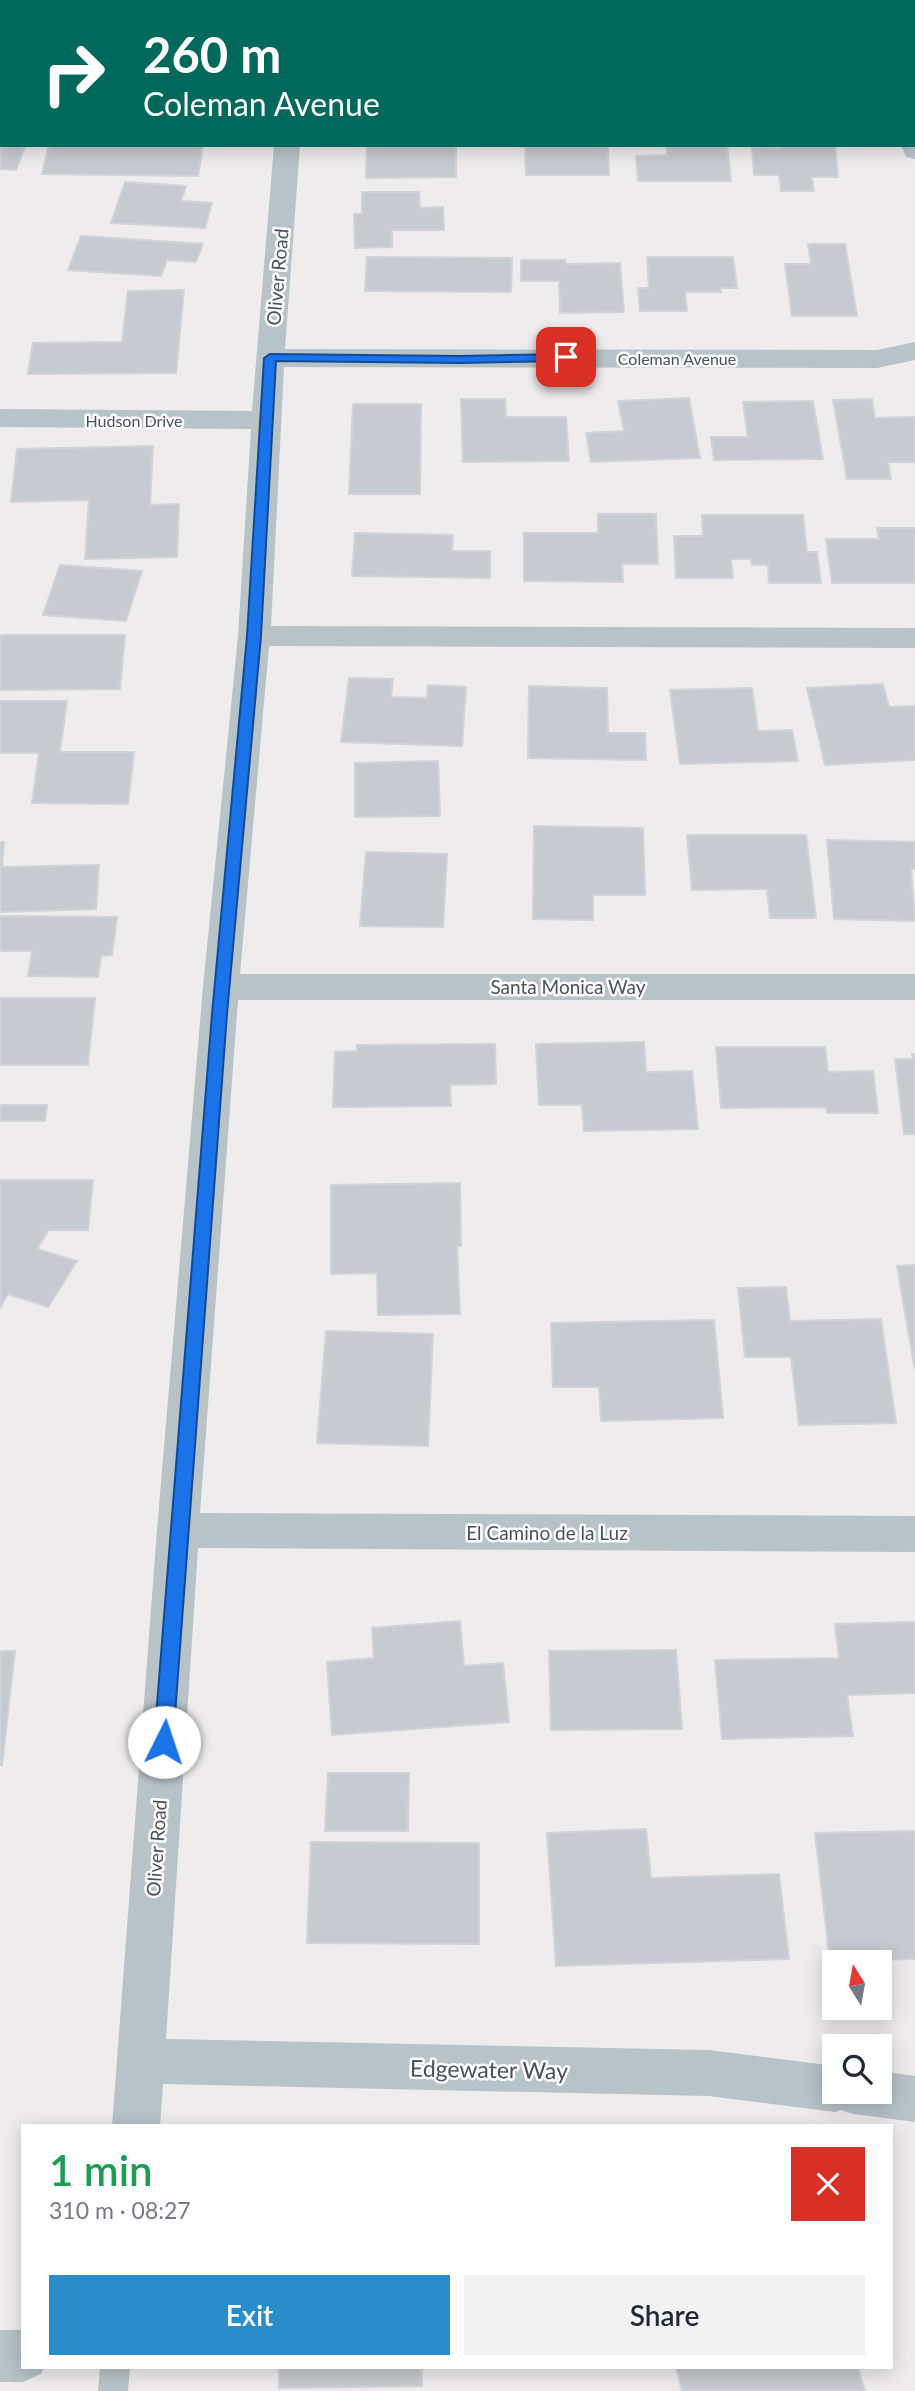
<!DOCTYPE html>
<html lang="en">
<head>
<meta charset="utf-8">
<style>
	body { margin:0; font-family:Lato,sans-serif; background:#f2f2f3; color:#1f2937; height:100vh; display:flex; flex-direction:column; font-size:26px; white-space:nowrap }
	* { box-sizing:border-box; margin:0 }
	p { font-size:23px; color:#747a83 }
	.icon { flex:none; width:38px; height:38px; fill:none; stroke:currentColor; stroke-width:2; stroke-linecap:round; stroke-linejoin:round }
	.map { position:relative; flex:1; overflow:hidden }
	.drawer { position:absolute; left:21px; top:2124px; width:872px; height:245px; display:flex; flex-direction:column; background:#fff; border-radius:0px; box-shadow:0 4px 18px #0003 }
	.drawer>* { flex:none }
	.top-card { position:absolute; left:0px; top:0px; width:915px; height:147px; box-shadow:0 4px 18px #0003; background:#00695c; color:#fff; overflow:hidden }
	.needle { width:46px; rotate:349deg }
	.fabs { position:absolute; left:822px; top:1950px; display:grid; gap:14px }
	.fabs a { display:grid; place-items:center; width:70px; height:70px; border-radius:0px; background:#fff; box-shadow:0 4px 18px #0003; font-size:35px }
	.pin { position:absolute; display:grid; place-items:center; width:60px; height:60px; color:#fff; margin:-30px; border-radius:14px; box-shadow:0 4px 10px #0006 }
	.me { position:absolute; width:77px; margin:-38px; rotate:4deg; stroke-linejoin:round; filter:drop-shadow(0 0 5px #0008) }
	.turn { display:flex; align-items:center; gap:24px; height:147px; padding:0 28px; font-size:32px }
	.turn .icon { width:91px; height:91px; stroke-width:2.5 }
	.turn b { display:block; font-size:49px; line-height:60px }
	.round { display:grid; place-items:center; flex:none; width:74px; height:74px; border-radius:0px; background:#f2f2f3 }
	.overview { display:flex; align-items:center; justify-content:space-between; height:119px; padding:0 28px }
	h1 { font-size:42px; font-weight:600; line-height:52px; color:#1e9e55 }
	.cta { display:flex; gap:14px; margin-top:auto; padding:14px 28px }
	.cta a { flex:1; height:80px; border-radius:0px; background:#2a8dca; color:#fff; font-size:28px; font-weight:600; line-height:80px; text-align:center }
	.cta a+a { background:#f2f2f3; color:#1f2937 }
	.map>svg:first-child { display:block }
	.building { fill:#c7cace; stroke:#d0d3d7; stroke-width:2 }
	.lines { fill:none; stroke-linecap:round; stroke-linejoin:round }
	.lane { fill:#b8c3c7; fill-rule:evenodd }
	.street { fill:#b8c3c7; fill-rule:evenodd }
	.route { fill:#1a73e8; stroke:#114b97; stroke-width:2 }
	.labels { text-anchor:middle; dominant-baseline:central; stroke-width:5; stroke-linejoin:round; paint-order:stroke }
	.far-street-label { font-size:16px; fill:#465257; stroke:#fff }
	.street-label { font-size:19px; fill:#465257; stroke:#fff }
	.near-street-label { font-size:23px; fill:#465257; stroke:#fff }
</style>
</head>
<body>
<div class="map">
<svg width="915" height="2391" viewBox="0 0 915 2391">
	<rect width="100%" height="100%" fill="#eeecec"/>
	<!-- building -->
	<path class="building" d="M 142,0 L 219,0 L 141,2 Z
		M 49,145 L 203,145 L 198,176 L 42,174 Z
		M 397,145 L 456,145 L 456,177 L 366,178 L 367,147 Z
		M 515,145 L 608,145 L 609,175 L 526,175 L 525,147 Z
		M 666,145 L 727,145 L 731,181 L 638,181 L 636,156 L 667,155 Z
		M 779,145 L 835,145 L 838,177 L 812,177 L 814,191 L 781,191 L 779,175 L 754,175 L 752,147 L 780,148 Z
		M 0,146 L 25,147 L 16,170 L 0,169 Z
		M 125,182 L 186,186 L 181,201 L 212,203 L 205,228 L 111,223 Z
		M 362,192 L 419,192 L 420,208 L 443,207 L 444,230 L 392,230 L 392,247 L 355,248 L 354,214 L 362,214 Z
		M 81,236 L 203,244 L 196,262 L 167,260 L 161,276 L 68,270 Z
		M 808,244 L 845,244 L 857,316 L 792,316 L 785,264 L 811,264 Z
		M 367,257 L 512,258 L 511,292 L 365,291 Z
		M 647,257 L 733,257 L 737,288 L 721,288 L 721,292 L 685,292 L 687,311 L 640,311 L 638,288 L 649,288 Z
		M 521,260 L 565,260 L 566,264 L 620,263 L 624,312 L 560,313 L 559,281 L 521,281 Z
		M 184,290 L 176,373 L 28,374 L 33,343 L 122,342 L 128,291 Z
		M 689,398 L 700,458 L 591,462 L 586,433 L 624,431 L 618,401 Z
		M 461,399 L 505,399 L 506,417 L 566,417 L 569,461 L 463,462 Z
		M 872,399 L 875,418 L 915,417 L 915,462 L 888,462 L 891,479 L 847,479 L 833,400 Z
		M 813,401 L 823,459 L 714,460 L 711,437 L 748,437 L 743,402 Z
		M 353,404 L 421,404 L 420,494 L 349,494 Z
		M 153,446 L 150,505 L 179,504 L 177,557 L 85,559 L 89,500 L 11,502 L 17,449 Z
		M 598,514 L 656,514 L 658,564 L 622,564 L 623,582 L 524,581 L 524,533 L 598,533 Z
		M 702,515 L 803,515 L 807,552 L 817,552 L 821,583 L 769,583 L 768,565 L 752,565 L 751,559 L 731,559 L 733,578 L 676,578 L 674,536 L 703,536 Z
		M 877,528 L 915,528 L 915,583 L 832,583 L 826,539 L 879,539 Z
		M 355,533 L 453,535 L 452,551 L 490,551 L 490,578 L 352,576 Z
		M 60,565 L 142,571 L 126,621 L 43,615 Z
		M 0,635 L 125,635 L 120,689 L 0,690 Z
		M 349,678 L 393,679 L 391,697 L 427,698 L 428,685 L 466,687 L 462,746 L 341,742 Z
		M 883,684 L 889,707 L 915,706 L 915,760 L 825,765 L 807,688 Z
		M 529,686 L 607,688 L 608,733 L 645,733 L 646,760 L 528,758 Z
		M 752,688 L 758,731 L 792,730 L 798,761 L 680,764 L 670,690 Z
		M 0,701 L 67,701 L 60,752 L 134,752 L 128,804 L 32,803 L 39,753 L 0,753 Z
		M 438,761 L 440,816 L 355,817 L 355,763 Z
		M 534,826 L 643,828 L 645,895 L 593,895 L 593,920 L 533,919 Z
		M 687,835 L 806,835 L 816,918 L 770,918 L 767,889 L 692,890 Z
		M 827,840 L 915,842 L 915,869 L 911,869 L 915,921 L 834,919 Z
		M 0,842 L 4,842 L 2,867 L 99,865 L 96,909 L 0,912 Z
		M 366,852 L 447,854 L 443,927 L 360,926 Z
		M 0,916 L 117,917 L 112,955 L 101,956 L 98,977 L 28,976 L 32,951 L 0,951 Z
		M 0,998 L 95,998 L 88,1065 L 0,1065 Z
		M 644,1042 L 646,1072 L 692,1071 L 698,1129 L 584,1131 L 582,1105 L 539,1105 L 536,1044 Z
		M 495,1044 L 496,1084 L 450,1085 L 451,1106 L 333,1107 L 335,1052 L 357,1051 L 357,1045 Z
		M 716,1047 L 825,1047 L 828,1072 L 873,1071 L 878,1113 L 827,1113 L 826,1107 L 721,1108 Z
		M 912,1054 L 915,1054 L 915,1134 L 904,1134 L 895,1059 L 913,1059 Z
		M 0,1105 L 47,1105 L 45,1121 L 0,1121 Z
		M 0,1180 L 93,1180 L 88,1230 L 49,1230 L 37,1249 L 77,1261 L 48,1307 L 8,1294 L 0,1308 Z
		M 460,1183 L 461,1246 L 457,1246 L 460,1314 L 378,1315 L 377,1273 L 331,1274 L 331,1185 Z
		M 915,1265 L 915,1370 L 897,1266 Z
		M 786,1287 L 790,1321 L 881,1319 L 896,1423 L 799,1425 L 791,1357 L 745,1357 L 738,1288 Z
		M 714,1320 L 723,1418 L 601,1421 L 599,1387 L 553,1387 L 551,1323 Z
		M 326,1331 L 433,1334 L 428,1446 L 317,1443 Z
		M 460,1621 L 464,1666 L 503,1663 L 509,1722 L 332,1735 L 327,1662 L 374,1658 L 372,1628 Z
		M 915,1622 L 915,1693 L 847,1695 L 853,1736 L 722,1739 L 715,1660 L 839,1658 L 835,1624 Z
		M 676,1650 L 682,1729 L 551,1730 L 549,1651 Z
		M 0,1651 L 15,1651 L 2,1765 L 0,1765 Z
		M 328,1773 L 409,1773 L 408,1831 L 325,1831 Z
		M 646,1829 L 651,1878 L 779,1874 L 789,1959 L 556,1966 L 547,1833 Z
		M 915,1831 L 915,1959 L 830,1961 L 815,1833 Z
		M 311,1842 L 479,1843 L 479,1944 L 307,1943 Z
		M 279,2368 L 422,2368 L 422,2386 L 279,2388 Z
		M 676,2368 L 858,2368 L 865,2391 L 682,2391 Z"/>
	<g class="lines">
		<!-- lane -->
		<path class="lane" d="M 100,2368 L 130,2368 L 128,2391 L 98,2391 Z"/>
		<!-- street -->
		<path class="street" d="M 286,0 L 312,0 L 312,2 L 286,2 Z
			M 914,135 L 915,135 L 915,159 L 906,157 L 901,145 L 914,145 Z
			M 274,145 L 300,145 L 285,349 L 877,350 L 915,342 L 915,360 L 877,368 L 284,367 L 271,626 L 915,628 L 915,648 L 269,646 L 240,974 L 915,974 L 915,1000 L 238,1000 L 200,1513 L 915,1516 L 915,1552 L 198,1548 L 166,2039 L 709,2050 L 835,2066 L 835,2091 L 880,2091 L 880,2071 L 915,2076 L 915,2122 L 853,2114 L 841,2110 L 835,2112 L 709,2096 L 163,2084 L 160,2126 L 112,2126 L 157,1530 L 203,987 L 238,636 L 251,429 L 0,427 L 0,409 L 252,411 Z
			M 0,2330 L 23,2330 L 23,2368 L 44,2368 L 41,2374 L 23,2382 L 0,2382 Z"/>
	</g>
	<!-- route -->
	<path class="route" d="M 270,354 L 460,356 L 566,354 L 572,357 L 566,361 L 460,363 L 276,361 L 261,636 L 227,1014 L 173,1742 L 170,1748 L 164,1751 L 157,1748 L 154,1742 L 212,1014 L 247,636 L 264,358 Z"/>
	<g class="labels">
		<!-- far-street labels -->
		<g class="far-street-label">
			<text x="677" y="358">Coleman Avenue</text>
			<text x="134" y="420">Hudson Drive</text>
		</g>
		<!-- street labels -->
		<g class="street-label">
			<text transform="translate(277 277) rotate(-85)">Oliver Road</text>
			<text x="568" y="986">Santa Monica Way</text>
			<text x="547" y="1532">El Camino de la Luz</text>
			<text transform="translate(156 1848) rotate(-86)">Oliver Road</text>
		</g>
		<!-- near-street labels -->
		<g class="near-street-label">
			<text transform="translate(489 2069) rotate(1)">Edgewater Way</text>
		</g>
	</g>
</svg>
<div class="fabs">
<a><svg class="needle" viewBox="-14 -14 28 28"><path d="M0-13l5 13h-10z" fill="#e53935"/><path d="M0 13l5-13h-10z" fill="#747a83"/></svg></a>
<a><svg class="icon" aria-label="search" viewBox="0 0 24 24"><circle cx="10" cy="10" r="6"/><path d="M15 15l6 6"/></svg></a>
</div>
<div class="pin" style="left:566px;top:357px;background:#d93025"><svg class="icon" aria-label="arrive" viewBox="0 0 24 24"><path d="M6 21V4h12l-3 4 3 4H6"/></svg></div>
<svg class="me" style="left:164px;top:1742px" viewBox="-20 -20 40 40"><circle r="19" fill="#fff"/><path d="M0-13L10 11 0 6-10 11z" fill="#1a73e8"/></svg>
<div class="top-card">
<div class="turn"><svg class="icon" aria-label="right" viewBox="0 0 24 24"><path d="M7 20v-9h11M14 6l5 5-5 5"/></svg><div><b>260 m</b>Coleman Avenue</div></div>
</div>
<section class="drawer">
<div class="overview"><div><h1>1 min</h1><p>310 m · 08:27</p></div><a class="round" style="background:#d93025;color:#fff"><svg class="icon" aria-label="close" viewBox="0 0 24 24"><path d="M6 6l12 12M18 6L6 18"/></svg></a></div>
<div class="cta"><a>Exit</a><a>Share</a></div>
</section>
</div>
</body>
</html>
